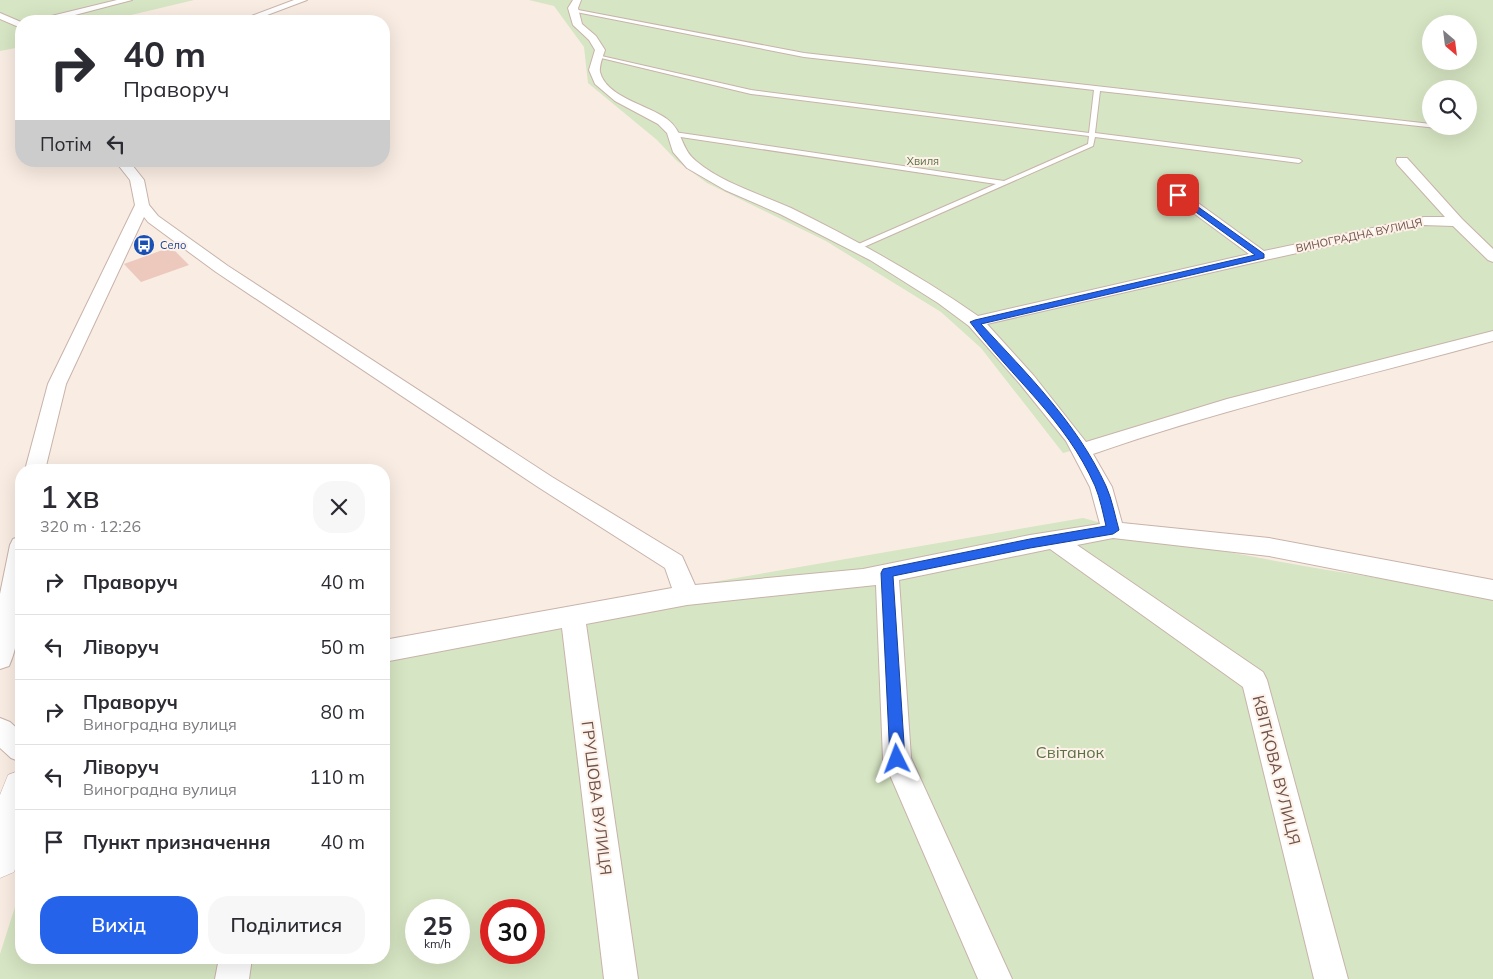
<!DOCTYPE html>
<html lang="uk">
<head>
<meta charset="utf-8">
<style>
	body { margin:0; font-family:Mulish,sans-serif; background:#f7f7f7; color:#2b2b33; height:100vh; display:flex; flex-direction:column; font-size:19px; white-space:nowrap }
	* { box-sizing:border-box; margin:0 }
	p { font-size:16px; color:#7c7c81 }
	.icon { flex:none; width:28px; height:28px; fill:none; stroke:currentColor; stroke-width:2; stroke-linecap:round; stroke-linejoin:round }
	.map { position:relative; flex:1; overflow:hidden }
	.drawer { position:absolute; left:15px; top:464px; width:375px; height:500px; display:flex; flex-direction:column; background:#fff; border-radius:20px; box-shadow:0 5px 20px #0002 }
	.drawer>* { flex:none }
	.guide { position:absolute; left:15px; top:15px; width:375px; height:152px; border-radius:20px; box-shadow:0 5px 20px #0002; background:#fff; color:#2b2b33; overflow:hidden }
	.needle { width:32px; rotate:152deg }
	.controls { position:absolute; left:1422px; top:15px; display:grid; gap:10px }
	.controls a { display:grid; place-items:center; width:55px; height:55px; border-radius:50%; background:#fff; box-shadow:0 5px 20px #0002; font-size:25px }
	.speed { position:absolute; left:405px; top:899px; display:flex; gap:10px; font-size:25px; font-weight:700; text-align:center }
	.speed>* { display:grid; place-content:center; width:65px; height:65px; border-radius:50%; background:#fff; box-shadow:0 5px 20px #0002; line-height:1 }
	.speed small { font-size:12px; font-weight:400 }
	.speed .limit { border:8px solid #d22; background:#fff; color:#111 }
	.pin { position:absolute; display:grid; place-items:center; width:42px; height:42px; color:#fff; margin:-21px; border-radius:10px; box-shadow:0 2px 8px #0006 }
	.me { position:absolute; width:55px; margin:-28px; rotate:357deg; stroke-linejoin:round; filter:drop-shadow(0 0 4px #0008) }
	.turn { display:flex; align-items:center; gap:18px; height:105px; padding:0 25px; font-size:22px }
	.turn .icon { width:65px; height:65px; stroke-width:2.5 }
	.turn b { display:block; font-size:35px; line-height:42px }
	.then { display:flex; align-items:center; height:48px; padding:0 25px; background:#0003; gap:10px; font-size:19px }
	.round { display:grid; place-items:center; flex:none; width:52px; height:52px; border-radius:20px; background:#f7f7f7 }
	.overview { display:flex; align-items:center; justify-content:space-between; height:85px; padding:0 25px }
	h1 { font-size:30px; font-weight:600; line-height:38px }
	.action { display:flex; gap:10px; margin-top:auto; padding:10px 25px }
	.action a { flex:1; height:58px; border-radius:20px; background:#2563eb; color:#fff; font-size:20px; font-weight:600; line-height:58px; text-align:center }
	.action a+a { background:#f7f7f7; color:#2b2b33 }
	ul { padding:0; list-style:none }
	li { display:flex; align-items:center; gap:15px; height:65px; padding:0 25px; border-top:1px solid #e1e1e2 }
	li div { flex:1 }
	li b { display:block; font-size:19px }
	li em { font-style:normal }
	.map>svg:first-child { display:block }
	.green { fill:#d6e5c3; fill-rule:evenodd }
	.building { fill:#ecc8bd }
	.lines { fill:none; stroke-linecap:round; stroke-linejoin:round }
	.lane-casing { stroke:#c8b3aa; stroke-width:2 }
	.street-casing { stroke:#c8b3aa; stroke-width:2 }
	.secondary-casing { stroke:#ceb4ab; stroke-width:1 }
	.lane { fill:#fff; fill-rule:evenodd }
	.street { fill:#fff; fill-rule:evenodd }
	.secondary { fill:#fff; fill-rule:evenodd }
	.route { fill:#2563eb; stroke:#184099 }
	.labels { text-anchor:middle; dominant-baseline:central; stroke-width:4; stroke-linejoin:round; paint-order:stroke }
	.far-park-label { font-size:11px; fill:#5a7345; stroke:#fdf1e8 }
	.far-street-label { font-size:11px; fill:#6e524b; stroke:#fdf1e8 }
	.far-transit-label { font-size:11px; fill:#164399; stroke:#fdf1e8; text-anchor:start }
	.near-park-label { font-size:16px; fill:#5a7345; stroke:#fdf1e8 }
	.near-street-label { font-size:16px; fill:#6e524b; stroke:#fdf1e8 }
</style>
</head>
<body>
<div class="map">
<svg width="1493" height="979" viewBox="0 0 1493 979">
	<rect width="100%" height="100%" fill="#f9ece2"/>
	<!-- green -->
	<path class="green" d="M 0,0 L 194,0 L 106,21 L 21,21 L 21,47 L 0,51 Z
		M 529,0 L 1493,0 L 1493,339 L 1063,453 L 981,348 L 941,312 L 826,241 L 707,183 L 677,161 L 657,140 L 588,83 L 584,47 L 554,6 ZM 1431,24 L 1469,24 L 1469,61 L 1431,61 ZM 1431,89 L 1469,89 L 1469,126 L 1431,126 Z
		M 1083,518 C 1217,555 1355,575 1493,595 L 1493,979 L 0,979 L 0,954 L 21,888 L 21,958 L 384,958 L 384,649 L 655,592 ZM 416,910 L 459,910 L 459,952 L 416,952 ZM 491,910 L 534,910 L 534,952 L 491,952 Z"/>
	<!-- building -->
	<path class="building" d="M 171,247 L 189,265 L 141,282 L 124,264 Z"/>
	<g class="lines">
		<!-- lane casing -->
		<g class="lane-casing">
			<path id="lane" d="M 573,9 L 804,53 L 1431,124 L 1431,126 L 1456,126 L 1458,128 L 1455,130 L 1100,91 L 1095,133 L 1299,159 L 1302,161 L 1299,163 L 1095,137 L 1093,146 L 857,250 L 853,248 L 854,246 L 996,184 L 674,136 L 671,134 L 674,132 L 1004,181 L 1088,144 L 1089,136 L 751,94 L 597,57 L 597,55 L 751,90 L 1089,133 L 1094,90 L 804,57 L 571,11 Z"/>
		</g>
		<!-- street casing -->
		<g class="street-casing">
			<path id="street" d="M 117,0 L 132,0 L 52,21 L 37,21 L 39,19 Z
				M 294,0 L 307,0 L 251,21 L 238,21 Z
				M 573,0 L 581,0 L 578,8 L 582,24 L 596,36 L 605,50 C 603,56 599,66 600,72 C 606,97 648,105 667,119 C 684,132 680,148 696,161 C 722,183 760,194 791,208 C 856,240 919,275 978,316 L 1249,254 L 1173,198 L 1171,195 L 1178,191 L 1183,192 L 1264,251 L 1424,217 L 1445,217 L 1397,164 L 1396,161 L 1397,158 L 1407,158 L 1462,219 L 1493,249 L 1493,262 L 1488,260 L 1453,226 L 1424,225 L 1261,261 L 987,324 L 1034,376 L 1086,442 L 1227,399 L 1493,331 L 1493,341 C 1359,378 1224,408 1093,454 L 1112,487 L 1122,523 L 1269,538 L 1493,580 L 1493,600 L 1269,556 L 1113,538 L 1077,545 L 1263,672 L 1267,680 L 1348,979 L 1314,979 L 1243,687 L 1050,549 L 899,580 L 911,758 L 1012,979 L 978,979 L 883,759 L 876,585 L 687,605 L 586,624 L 638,979 L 604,979 L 562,628 L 384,662 L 384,640 L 672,588 L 665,568 L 538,487 L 216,272 L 148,222 L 144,217 L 66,384 L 45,470 L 25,470 L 48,384 L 135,205 L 130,180 L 115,161 L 129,161 L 144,180 L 149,205 L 158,216 L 228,266 L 552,477 L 682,556 L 695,585 L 863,569 L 1030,535 L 1100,524 L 1090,487 L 1066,441 L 1020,384 L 969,326 L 938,303 L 870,260 L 780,214 L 725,190 L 687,168 L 673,152 L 667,133 L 658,124 L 615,101 L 595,84 L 589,70 L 595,50 L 589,40 L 573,25 L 568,8 Z
				M 0,13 L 21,22 L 21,28 L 0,19 Z
				M 21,536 C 23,571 24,634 9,666 L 0,669 L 0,594 L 10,545 L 13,539 Z
				M 0,718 L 10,722 L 21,732 L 21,762 L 11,758 L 0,748 Z
				M 219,958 L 252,958 L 249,979 L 215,979 Z"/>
		</g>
		<!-- secondary casing -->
		<g class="secondary-casing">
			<path id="secondary" d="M 21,770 L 21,853 L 14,872 L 0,878 L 0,795 L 8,775 Z"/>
		</g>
		<!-- lane -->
		<use href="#lane" class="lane"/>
		<!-- street -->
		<use href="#street" class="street"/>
		<!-- secondary -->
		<use href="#secondary" class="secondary"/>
	</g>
	<!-- route -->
	<path class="route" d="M 1175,194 L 1180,194 L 1264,254 L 1264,258 L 981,324 C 1027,374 1077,423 1106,486 C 1112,499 1115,516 1119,530 L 1113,534 L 1030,548 L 893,576 L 905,759 L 903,764 L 897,766 L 892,764 L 890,759 L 881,573 L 883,569 L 1030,539 L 1106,526 C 1103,513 1100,498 1095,486 C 1066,420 1012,378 970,322 L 975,320 L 1255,255 L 1175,197 Z"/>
	<!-- icons -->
	<defs>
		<g id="bus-disc" transform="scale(1.125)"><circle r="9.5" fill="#1a4fb4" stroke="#fdf1e8"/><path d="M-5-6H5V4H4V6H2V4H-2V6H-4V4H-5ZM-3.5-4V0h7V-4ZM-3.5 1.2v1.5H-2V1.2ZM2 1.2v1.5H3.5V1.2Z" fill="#fff"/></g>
	</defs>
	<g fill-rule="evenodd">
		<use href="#bus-disc" x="144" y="245"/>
	</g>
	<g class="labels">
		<!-- far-park labels -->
		<g class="far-park-label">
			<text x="923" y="161">Хвиля</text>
		</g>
		<!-- far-street labels -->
		<g class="far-street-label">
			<text transform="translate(1359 235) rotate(-12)">ВИНОГРАДНА ВУЛИЦЯ</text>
		</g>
		<!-- far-transit labels -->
		<g class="far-transit-label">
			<text x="160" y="245">Село</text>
		</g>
		<!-- near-park labels -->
		<g class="near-park-label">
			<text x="1070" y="752">Світанок</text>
		</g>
		<!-- near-street labels -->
		<g class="near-street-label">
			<text transform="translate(1277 770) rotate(76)">КВІТКОВА ВУЛИЦЯ</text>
			<text transform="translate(597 798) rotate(83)">ГРУШОВА ВУЛИЦЯ</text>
		</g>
	</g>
</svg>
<div class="controls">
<a><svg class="needle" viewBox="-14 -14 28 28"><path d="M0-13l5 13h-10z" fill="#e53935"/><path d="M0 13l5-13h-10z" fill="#7c7c81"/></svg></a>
<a><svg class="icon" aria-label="search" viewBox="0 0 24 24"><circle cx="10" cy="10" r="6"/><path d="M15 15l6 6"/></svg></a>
</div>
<div class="speed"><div>25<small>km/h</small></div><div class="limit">30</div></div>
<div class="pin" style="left:1178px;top:195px;background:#d93025"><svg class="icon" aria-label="arrive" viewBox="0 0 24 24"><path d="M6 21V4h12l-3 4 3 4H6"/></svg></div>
<svg class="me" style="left:897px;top:759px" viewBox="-20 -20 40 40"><path d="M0-17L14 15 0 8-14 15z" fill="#2563eb" stroke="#fff" stroke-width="4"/></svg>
<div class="guide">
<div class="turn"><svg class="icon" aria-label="right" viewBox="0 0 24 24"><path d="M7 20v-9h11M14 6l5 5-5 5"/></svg><div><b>40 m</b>Праворуч</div></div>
<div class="then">Потім<svg class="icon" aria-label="left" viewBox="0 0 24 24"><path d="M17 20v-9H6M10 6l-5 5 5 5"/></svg></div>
</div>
<section class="drawer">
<div class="overview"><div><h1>1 хв</h1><p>320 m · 12:26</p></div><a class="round"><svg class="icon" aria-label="close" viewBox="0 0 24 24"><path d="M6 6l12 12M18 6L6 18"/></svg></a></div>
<ul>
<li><svg class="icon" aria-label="right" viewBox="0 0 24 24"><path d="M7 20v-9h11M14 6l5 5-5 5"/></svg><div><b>Праворуч</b></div><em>40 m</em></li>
<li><svg class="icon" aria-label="left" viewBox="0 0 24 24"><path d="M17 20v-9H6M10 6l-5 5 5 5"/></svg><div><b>Ліворуч</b></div><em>50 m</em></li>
<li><svg class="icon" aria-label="right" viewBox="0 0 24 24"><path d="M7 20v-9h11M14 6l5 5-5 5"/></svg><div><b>Праворуч</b><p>Виноградна вулиця</p></div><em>80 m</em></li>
<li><svg class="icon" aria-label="left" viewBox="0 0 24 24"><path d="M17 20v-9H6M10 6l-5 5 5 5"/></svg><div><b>Ліворуч</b><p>Виноградна вулиця</p></div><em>110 m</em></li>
<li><svg class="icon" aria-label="arrive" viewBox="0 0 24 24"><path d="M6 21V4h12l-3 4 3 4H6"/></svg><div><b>Пункт призначення</b></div><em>40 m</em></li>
</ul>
<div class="action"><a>Вихід</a><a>Поділитися</a></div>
</section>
</div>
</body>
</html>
